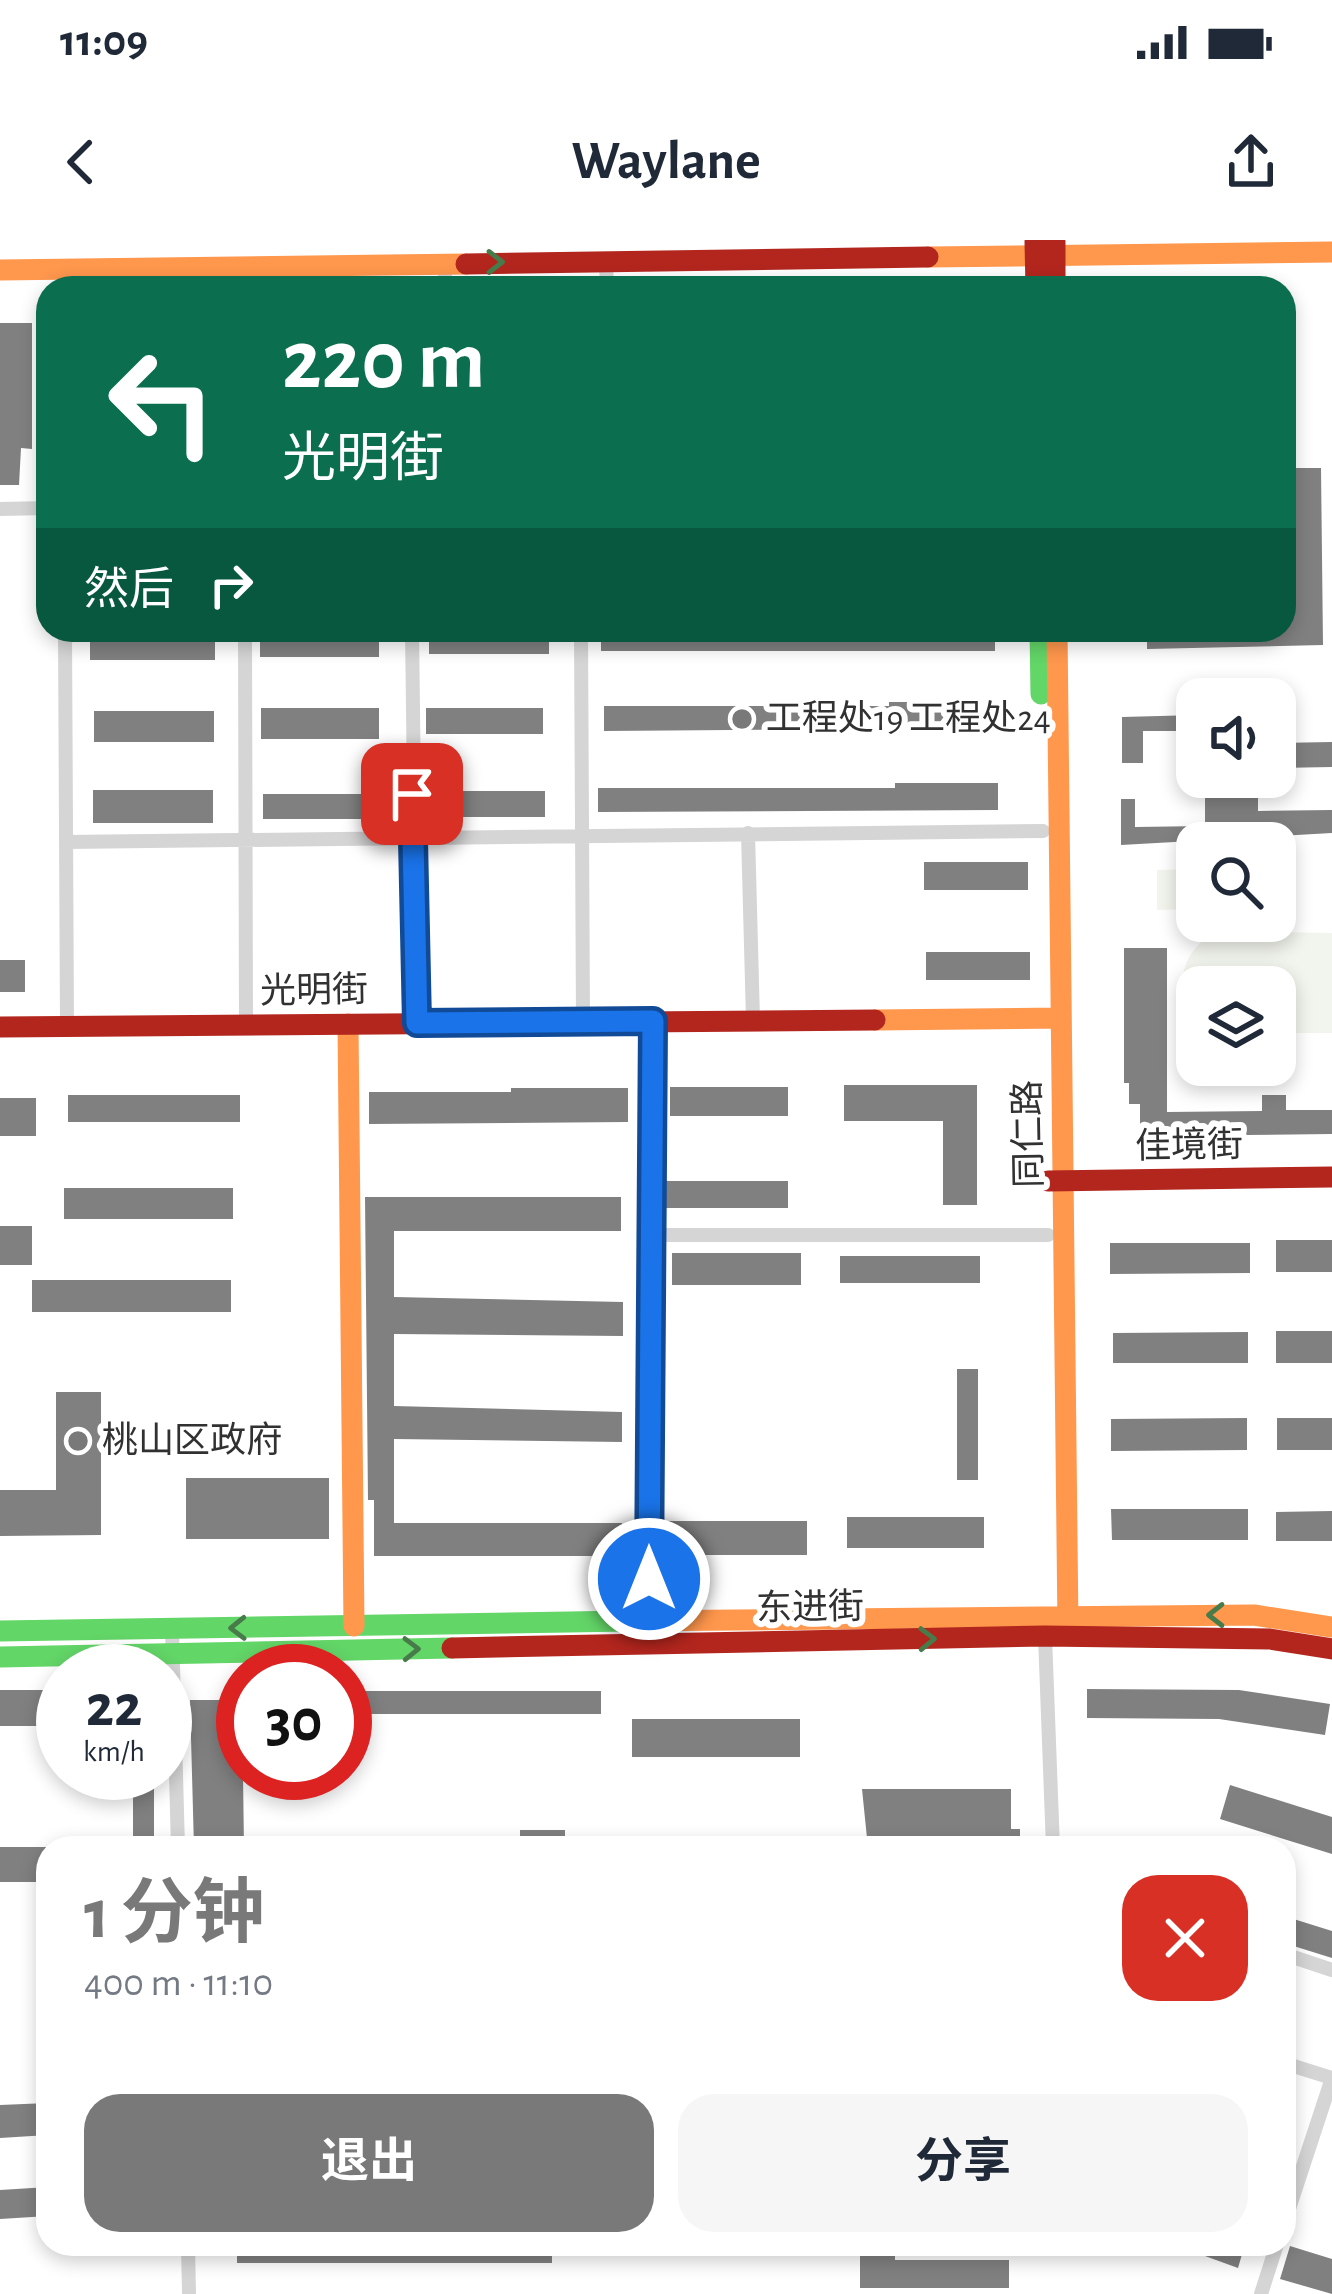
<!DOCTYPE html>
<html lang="zh">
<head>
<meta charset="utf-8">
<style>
	body { margin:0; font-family:"Alegreya Sans","Noto Sans SC",sans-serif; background:#f6f6f7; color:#1f2937; height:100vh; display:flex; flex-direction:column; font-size:45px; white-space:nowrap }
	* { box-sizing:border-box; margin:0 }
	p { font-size:39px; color:#747a83 }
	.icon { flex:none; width:66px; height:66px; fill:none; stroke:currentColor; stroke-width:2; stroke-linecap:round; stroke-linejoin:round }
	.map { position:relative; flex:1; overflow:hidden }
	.details { position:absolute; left:36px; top:1596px; width:1260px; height:420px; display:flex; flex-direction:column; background:#fff; border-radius:36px; box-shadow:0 6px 18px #0003 }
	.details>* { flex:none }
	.guide { position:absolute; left:36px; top:36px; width:1260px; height:366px; border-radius:36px; box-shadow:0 6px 18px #0003; background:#0b6e4f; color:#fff; overflow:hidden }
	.buttons { position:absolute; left:1176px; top:438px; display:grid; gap:24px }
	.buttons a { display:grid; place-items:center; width:120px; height:120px; border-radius:24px; background:#fff; box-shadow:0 6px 18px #0003; font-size:60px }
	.speed { position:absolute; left:36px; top:1404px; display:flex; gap:24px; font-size:60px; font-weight:700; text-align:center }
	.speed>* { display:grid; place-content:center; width:156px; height:156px; border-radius:50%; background:#fff; box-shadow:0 6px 18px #0003; line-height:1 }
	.speed small { font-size:30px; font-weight:400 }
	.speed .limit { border:18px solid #d22; background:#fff; color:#111 }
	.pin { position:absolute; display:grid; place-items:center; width:102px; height:102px; color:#fff; margin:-51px; border-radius:24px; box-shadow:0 6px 18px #0006 }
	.me { position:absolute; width:132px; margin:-66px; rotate:0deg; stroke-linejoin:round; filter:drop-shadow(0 0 9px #0008) }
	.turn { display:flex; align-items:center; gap:42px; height:252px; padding:0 48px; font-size:54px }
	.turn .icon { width:156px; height:156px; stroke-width:2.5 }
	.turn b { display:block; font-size:84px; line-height:102px }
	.then { display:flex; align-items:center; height:114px; padding:0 48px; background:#0003; gap:24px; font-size:45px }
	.round { display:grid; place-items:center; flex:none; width:126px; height:126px; border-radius:36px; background:#f6f6f7 }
	.headline { display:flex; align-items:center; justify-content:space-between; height:204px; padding:0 48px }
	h1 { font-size:72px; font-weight:700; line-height:90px; color:#797979 }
	.button { display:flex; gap:24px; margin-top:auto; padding:24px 48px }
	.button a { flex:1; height:138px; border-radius:36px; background:#797979; color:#fff; font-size:48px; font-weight:700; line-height:138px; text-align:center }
	.button a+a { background:#f6f6f7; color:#1f2937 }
	.status { display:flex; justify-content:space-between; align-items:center; height:84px; padding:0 60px; background:#fff; direction:ltr }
	.status svg { height:33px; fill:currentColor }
	header { display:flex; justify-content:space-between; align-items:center; height:156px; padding:0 48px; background:#fff; font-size:54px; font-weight:700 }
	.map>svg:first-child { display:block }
	.green { fill:#f2f5ed }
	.building { fill:#808080 }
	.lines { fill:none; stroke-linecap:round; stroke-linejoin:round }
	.street { stroke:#d5d5d5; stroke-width:14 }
	.fast { stroke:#63d668; stroke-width:21 }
	.slow { stroke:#ff974d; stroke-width:21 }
	.jam { stroke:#b3261e; stroke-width:21 }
	.oneway { stroke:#487b4a }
	.route-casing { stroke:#114b97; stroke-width:30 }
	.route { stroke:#1a73e8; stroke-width:21 }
	.poi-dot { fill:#797979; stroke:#fff; stroke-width:4.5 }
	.labels { text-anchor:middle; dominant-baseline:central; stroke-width:12; stroke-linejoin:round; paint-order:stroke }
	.poi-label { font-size:36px; fill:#313131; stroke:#fff; text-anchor:start }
	.street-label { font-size:36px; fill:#313131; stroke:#fff }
</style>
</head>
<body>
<div class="status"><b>11:09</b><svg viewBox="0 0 49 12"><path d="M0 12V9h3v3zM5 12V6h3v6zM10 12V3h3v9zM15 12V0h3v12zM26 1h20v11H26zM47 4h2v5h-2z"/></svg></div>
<header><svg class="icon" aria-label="back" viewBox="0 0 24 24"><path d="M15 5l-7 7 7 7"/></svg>Waylane<svg class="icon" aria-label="share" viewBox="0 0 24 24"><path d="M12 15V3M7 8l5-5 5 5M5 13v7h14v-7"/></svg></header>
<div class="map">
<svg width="1332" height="2054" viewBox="0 0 1332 2054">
	<rect width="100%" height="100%" fill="#fff"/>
	<!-- green -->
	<path class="green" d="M 1197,629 L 1197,669 L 1157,670 L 1157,630 Z
		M 1217,691 L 1332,693 L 1332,793 L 1275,793 L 1275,747 L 1197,747 L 1197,779 C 1171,747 1182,710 1217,691 Z"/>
	<!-- building -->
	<path class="building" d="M 0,83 L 32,83 L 32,209 L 21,208 L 19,245 L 0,245 Z
		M 1290,228 L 1321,228 L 1323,405 L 1147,409 L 1147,390 L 1284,390 L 1284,372 L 1291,372 Z
		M 90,390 L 215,390 L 215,420 L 90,420 Z
		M 260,390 L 379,390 L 379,417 L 260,417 Z
		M 429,390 L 549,390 L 549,414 L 429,414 Z
		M 601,390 L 995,390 L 995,411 L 601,411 Z
		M 889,462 L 989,462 L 989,488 L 604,491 L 604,466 L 889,466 Z
		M 261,468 L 379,468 L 379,499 L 261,499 Z
		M 426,468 L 543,468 L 543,494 L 426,494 Z
		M 94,471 L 214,471 L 214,502 L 94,502 Z
		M 1197,475 L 1197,491 L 1143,491 L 1143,523 L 1122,523 L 1122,477 Z
		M 1332,502 L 1332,527 L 1277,528 L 1277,503 Z
		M 1205,537 L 1258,537 L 1258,571 L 1332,570 L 1332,593 L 1121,605 L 1121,559 L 1135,559 L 1135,587 L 1205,586 Z
		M 895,543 L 998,543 L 998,570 L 598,572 L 598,548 L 895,548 Z
		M 93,550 L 213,550 L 213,583 L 93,583 Z
		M 425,551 L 545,551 L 545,577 L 426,577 Z
		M 263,554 L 379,554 L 379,579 L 263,579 Z
		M 924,622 L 1028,622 L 1028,650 L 924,650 Z
		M 1124,708 L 1167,708 L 1167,872 L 1262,871 L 1262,855 L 1286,855 L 1286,870 L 1332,870 L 1332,894 L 1140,896 L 1140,864 L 1129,864 L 1129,843 L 1124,843 Z
		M 926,712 L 1030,712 L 1030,740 L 926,740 Z
		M 0,720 L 25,720 L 25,752 L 0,752 Z
		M 844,845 L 977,845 L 977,965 L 943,965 L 943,881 L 844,881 Z
		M 670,847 L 788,847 L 788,876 L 670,876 Z
		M 511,848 L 628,848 L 628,882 L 369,884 L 369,852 L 511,852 Z
		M 68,855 L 240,855 L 240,882 L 68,882 Z
		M 0,858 L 36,858 L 36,896 L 0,896 Z
		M 666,941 L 788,941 L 788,968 L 666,968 Z
		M 64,948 L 233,948 L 233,979 L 64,979 Z
		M 365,957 L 621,957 L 621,991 L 394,991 L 394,1057 L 623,1062 L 623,1096 L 394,1094 L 394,1166 L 622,1172 L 622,1202 L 394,1199 L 394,1283 L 622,1283 L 622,1316 L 374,1316 L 374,1260 L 368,1260 Z
		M 0,986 L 32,986 L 32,1025 L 0,1025 Z
		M 1276,1000 L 1332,1000 L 1332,1032 L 1276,1032 Z
		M 1110,1003 L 1250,1003 L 1250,1033 L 1110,1034 Z
		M 672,1013 L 801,1013 L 801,1045 L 672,1045 Z
		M 840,1016 L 980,1016 L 980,1043 L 840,1043 Z
		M 32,1040 L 231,1040 L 231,1072 L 32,1072 Z
		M 1276,1091 L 1332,1091 L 1332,1123 L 1276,1123 Z
		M 1248,1092 L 1248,1123 L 1113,1123 L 1113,1093 Z
		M 957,1129 L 978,1129 L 978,1240 L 957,1240 Z
		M 56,1152 L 101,1152 L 101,1295 L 0,1296 L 0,1250 L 56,1250 Z
		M 1247,1178 L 1247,1210 L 1111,1211 L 1111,1179 Z
		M 1277,1178 L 1332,1178 L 1332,1210 L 1277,1210 Z
		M 186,1238 L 329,1238 L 329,1299 L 186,1299 Z
		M 1111,1269 L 1248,1269 L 1248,1300 L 1112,1300 Z
		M 1332,1271 L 1332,1301 L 1276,1301 L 1276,1272 Z
		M 847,1277 L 984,1277 L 984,1308 L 847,1308 Z
		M 669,1281 L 807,1281 L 807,1315 L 669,1315 Z
		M 1087,1449 L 1239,1450 L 1330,1464 L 1325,1495 L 1219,1479 L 1087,1478 Z
		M 0,1450 L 63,1450 L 63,1486 L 0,1486 Z
		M 345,1451 L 601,1451 L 601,1474 L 345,1474 Z
		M 190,1460 L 242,1460 L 244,1608 L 194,1608 Z
		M 632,1479 L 800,1479 L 800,1517 L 632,1517 Z
		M 133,1533 L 154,1533 L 154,1608 L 133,1608 Z
		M 1230,1545 L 1332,1577 L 1332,1614 L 1220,1579 Z
		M 862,1549 L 1011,1549 L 1011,1589 L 1020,1589 L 1020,1608 L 868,1608 Z
		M 520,1590 L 565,1590 L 565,1607 L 520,1607 Z
		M 0,1607 L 48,1607 L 48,1642 L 0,1642 Z
		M 1284,1676 L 1332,1691 L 1332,1718 L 1284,1703 Z
		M 48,1863 L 48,1895 L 0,1898 L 0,1865 Z
		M 48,1947 L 48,1976 L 0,1979 L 0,1950 Z
		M 237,2004 L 552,2004 L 552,2023 L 237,2023 Z
		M 860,2004 L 895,2004 L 895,2020 L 1009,2020 L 1009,2048 L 860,2048 Z
		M 1172,2004 L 1245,2004 L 1238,2028 Z
		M 1290,2006 L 1332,2019 L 1332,2054 L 1280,2039 Z"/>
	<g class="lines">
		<!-- street -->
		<path class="street" d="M 445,22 L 445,48
			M 606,22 L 607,48
			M 0,269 L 48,268
			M 65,390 L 67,787
			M 245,390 L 246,785
			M 412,390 L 417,783
			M 581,390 L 583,782
			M 748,593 L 753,780
			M 66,602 L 1043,591
			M 652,995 L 1048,995
			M 649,1382 L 653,781
			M 172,1389 L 178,1608
			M 1045,1396 L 1053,1608
			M 1284,1714 L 1332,1730
			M 1284,1823 L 1332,1838
			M 1284,1984 L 1332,1838
			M 188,2004 L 189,2054
			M 1261,2054 L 1277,2004"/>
		<!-- fast -->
		<path class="fast" d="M 1040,390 L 1041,454
			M 0,1391 L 629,1381
			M 0,1417 L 452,1408"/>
		<!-- slow -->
		<path class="slow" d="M 928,17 L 1332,12
			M 0,30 L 466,24
			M 1057,390 L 1068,1389
			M 875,780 L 1060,778
			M 348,784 L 354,1386
			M 629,1381 L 1254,1375 L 1332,1387"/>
		<!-- jam -->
		<path class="jam" d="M 1035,2 L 1036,48
			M 1055,2 L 1055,48
			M 466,24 L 928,17
			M 0,787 L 875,780
			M 1048,941 L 1332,937
			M 452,1408 L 1045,1396 L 1270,1399 L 1332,1409"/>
	</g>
	<!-- one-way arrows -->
	<defs><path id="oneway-chevron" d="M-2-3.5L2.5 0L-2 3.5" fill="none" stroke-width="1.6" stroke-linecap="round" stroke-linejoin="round" transform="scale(3)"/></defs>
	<g class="oneway">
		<use href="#oneway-chevron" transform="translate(495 22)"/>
		<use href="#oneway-chevron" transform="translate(1216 1375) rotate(-180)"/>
		<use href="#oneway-chevron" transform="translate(238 1388) rotate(179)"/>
		<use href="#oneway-chevron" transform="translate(927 1399) rotate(-1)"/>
		<use href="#oneway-chevron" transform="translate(411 1409) rotate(-1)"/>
	</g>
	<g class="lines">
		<!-- route casing -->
		<g class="route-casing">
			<path id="route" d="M 412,554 L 417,783 L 653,781 L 649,1339"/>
		</g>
		<!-- route -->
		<use href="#route" class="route"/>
	</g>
	<!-- markers -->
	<g class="poi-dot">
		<circle cx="742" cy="479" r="12"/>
		<circle cx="78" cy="1201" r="12"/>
	</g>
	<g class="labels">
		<!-- poi labels -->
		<g class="poi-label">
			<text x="766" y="479">工程处19 工程处24</text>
			<text x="102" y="1201">桃山区政府</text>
		</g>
		<!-- street labels -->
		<g class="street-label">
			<text transform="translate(314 751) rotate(-1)">光明街</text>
			<text transform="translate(1029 894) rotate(-91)">同仁路</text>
			<text transform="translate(1189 906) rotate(-1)">佳境街</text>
			<text transform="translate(810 1368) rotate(-1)">东进街</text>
		</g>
	</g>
</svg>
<div class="buttons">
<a><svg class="icon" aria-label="sound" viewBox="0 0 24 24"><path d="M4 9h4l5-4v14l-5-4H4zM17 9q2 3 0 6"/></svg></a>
<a><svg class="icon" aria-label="search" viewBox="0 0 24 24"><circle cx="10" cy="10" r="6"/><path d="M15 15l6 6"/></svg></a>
<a><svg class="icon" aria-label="layers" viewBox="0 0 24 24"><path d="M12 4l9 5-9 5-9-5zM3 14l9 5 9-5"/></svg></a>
</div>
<div class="speed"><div>22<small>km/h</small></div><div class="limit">30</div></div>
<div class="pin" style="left:412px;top:554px;background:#d93025"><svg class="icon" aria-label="arrive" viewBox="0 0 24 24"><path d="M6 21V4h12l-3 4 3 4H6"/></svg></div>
<svg class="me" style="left:649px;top:1339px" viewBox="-20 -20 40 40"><circle r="17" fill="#1a73e8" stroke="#fff" stroke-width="3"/><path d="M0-11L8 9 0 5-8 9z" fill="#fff"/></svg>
<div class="guide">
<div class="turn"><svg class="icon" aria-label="left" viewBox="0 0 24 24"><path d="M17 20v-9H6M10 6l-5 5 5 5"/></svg><div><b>220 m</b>光明街</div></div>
<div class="then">然后<svg class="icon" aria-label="right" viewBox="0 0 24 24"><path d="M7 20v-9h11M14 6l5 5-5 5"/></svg></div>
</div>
<section class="details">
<div class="headline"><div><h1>1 分钟</h1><p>400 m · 11:10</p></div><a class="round" style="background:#d93025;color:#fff"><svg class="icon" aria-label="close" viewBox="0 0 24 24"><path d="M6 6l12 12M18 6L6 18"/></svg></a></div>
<div class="button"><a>退出</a><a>分享</a></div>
</section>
</div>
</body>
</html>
